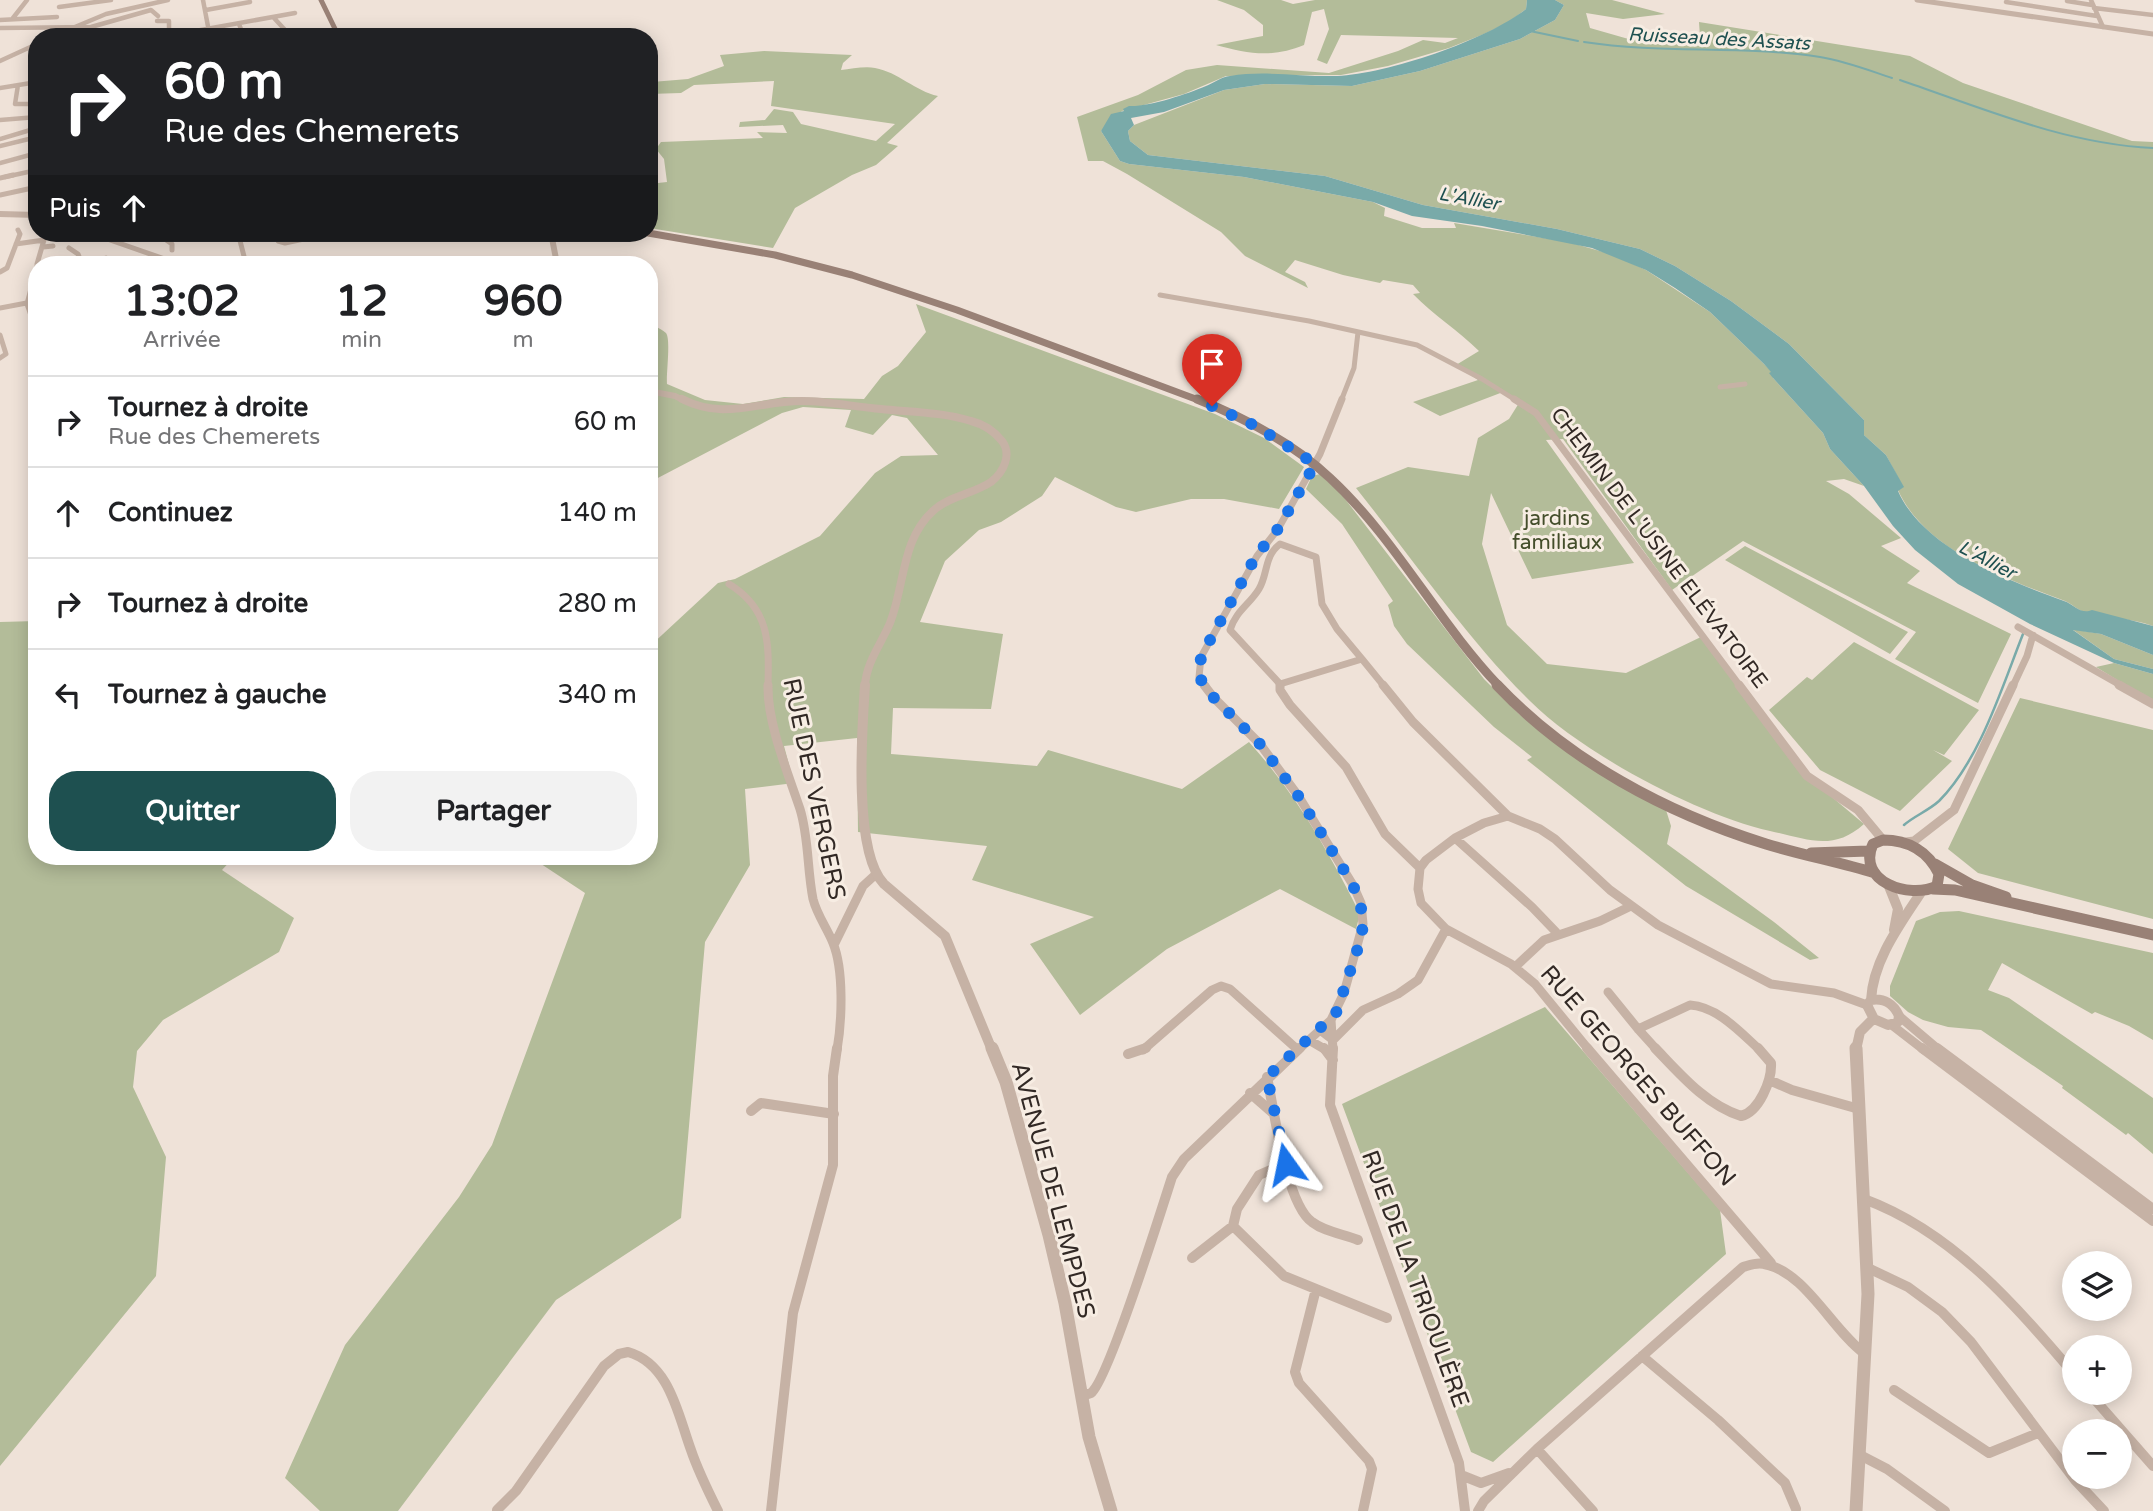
<!DOCTYPE html>
<html lang="fr">
<head>
<meta charset="utf-8">
<style>
	body { margin:0; font-family:"Varela Round",sans-serif; background:#f2f2f2; color:#202124; height:100vh; display:flex; flex-direction:column; font-size:26px; white-space:nowrap }
	* { box-sizing:border-box; margin:0 }
	p { font-size:23px; color:#757577 }
	.icon { flex:none; width:38px; height:38px; fill:none; stroke:currentColor; stroke-width:2; stroke-linecap:round; stroke-linejoin:round }
	.map { position:relative; flex:1; overflow:hidden }
	.sheet { position:absolute; left:28px; top:256px; width:630px; height:609px; display:flex; flex-direction:column; background:#fff; border-radius:28px; box-shadow:0 4px 18px #0003 }
	.sheet>* { flex:none }
	.top-card { position:absolute; left:28px; top:28px; width:630px; height:214px; border-radius:28px; box-shadow:0 4px 18px #0003; background:#202124; color:#fff; overflow:hidden }
	.buttons { position:absolute; left:2062px; top:1251px; display:grid; gap:14px }
	.buttons a { display:grid; place-items:center; width:70px; height:70px; border-radius:50%; background:#fff; box-shadow:0 4px 18px #0003; font-size:35px }
	.pin { position:absolute; display:grid; place-items:center; width:60px; height:60px; color:#fff; margin:-72px -30px; border-radius:50% 50% 50% 0; rotate:-45deg; box-shadow:0 0 7px #0007 }
	.pin .icon { rotate:45deg }
	.me { position:absolute; width:77px; margin:-38px; rotate:348deg; stroke-linejoin:round; filter:drop-shadow(0 0 5px #0008) }
	.turn { display:flex; align-items:center; gap:24px; height:147px; padding:0 21px; font-size:32px }
	.turn .icon { width:91px; height:91px; stroke-width:2.5 }
	.turn b { display:block; font-size:49px; line-height:60px }
	.then { display:flex; align-items:center; height:66px; padding:0 21px; background:#0003; gap:14px; font-size:26px }
	.eta { display:flex; justify-content:space-evenly; align-items:center; height:119px; text-align:center }
	.eta b { font-size:42px; font-weight:700; line-height:49px }
	.button { display:flex; gap:14px; margin-top:auto; padding:14px 21px }
	.button a { flex:1; height:80px; border-radius:28px; background:#1e5050; color:#fff; font-size:28px; font-weight:700; line-height:80px; text-align:center }
	.button a+a { background:#f2f2f2; color:#202124 }
	ul { padding:0; list-style:none }
	li { display:flex; align-items:center; gap:21px; height:91px; padding:0 21px; border-top:2px solid #e0e0e0 }
	li div { flex:1 }
	li b { display:block; font-size:26px }
	li em { font-style:normal }
	.map>svg:first-child { display:block }
	.green { fill:#b3bc99 }
	.water { fill:#79aaa9 }
	.lines { fill:none; stroke-linecap:round; stroke-linejoin:round }
	.stream-far1 { stroke:#79aaa9; stroke-width:2 }
	.stream { stroke:#79aaa9; stroke-width:2.5 }
	.minor-far4 { stroke:#c6b2a5; stroke-width:4.5 }
	.minor-far3 { stroke:#c6b2a5; stroke-width:5 }
	.minor-far2 { stroke:#c6b2a5; stroke-width:7 }
	.minor-far1 { stroke:#c6b2a5; stroke-width:9 }
	.minor { stroke:#c6b2a5; stroke-width:10 }
	.tertiary-far4 { stroke:#c6b2a5; stroke-width:5 }
	.tertiary-far3 { stroke:#c6b2a5; stroke-width:6 }
	.tertiary-far2 { stroke:#c6b2a5; stroke-width:8 }
	.tertiary-far1 { stroke:#c6b2a5; stroke-width:10 }
	.tertiary { stroke:#c6b2a5; stroke-width:13 }
	.secondary-far3 { stroke:#998176; stroke-width:5 }
	.secondary-far2 { stroke:#998176; stroke-width:7 }
	.secondary-far1 { stroke:#998176; stroke-width:9 }
	.secondary { stroke:#998176; stroke-width:11 }
	.route { stroke:#1a73e8; stroke-width:12; stroke-dasharray:0 21.6 }
	.labels { text-anchor:middle; dominant-baseline:central; stroke-width:6; stroke-linejoin:round; paint-order:stroke }
	.far-water-label { font-size:19px; font-style:italic; fill:#1e5050; stroke:#f7ede3 }
	.park-label { font-size:21px; fill:#444e2b; stroke:#f7ede3 }
	.street-label { font-size:21px; fill:#322925; stroke:#f7ede3 }
	.near-street-label { font-size:24px; fill:#322925; stroke:#f7ede3 }
</style>
</head>
<body>
<div class="map">
<svg width="2153" height="1511" viewBox="0 0 2153 1511">
	<rect width="100%" height="100%" fill="#efe2d8"/>
	<!-- green -->
	<path class="green" d="M 1217,0 L 1281,0 L 1293,4 L 1315,0 L 1527,0 L 1526,9 L 1509,22 L 1484,34 L 1449,48 L 1388,66 L 1341,75 L 1226,76 L 1184,94 L 1122,111 L 1101,131 L 1120,161 L 1129,164 L 1244,177 L 1373,202 L 1385,208 L 1384,216 L 1422,228 L 1456,228 L 1454,223 L 1568,242 L 1614,255 L 1646,270 L 1710,312 L 1764,364 L 1772,372 L 1773,378 L 1823,433 L 1830,449 L 1864,486 L 1844,479 L 1826,481 L 1849,494 L 1901,538 L 1881,546 L 1920,571 L 1907,583 L 2011,634 L 1978,703 L 1895,659 L 1916,632 L 1743,541 L 1672,590 L 1563,439 L 1546,440 L 1634,563 L 1532,579 L 1491,493 L 1482,544 L 1507,625 L 1547,664 L 1626,673 L 1703,636 L 1807,776 L 1864,824 C 1833,852 1807,839 1770,831 C 1698,815 1582,753 1530,701 C 1467,639 1412,558 1356,488 L 1408,467 L 1469,476 L 1478,438 L 1509,419 L 1519,403 L 1503,392 L 1440,416 L 1413,402 L 1478,380 L 1456,365 L 1479,351 C 1458,330 1433,315 1413,294 L 1420,293 L 1413,285 L 1383,280 L 1380,283 L 1343,275 L 1295,260 L 1285,272 L 1305,282 L 1308,288 L 1245,256 L 1221,232 L 1127,174 L 1103,161 L 1088,161 L 1077,117 L 1138,95 L 1186,70 L 1217,65 L 1329,73 L 1398,51 L 1423,40 L 1445,43 L 1458,38 L 1341,35 L 1327,64 L 1317,60 L 1329,29 L 1324,9 L 1312,12 L 1304,45 C 1273,58 1248,54 1216,45 L 1263,36 L 1263,25 L 1244,10 Z
		M 1555,0 L 1612,0 L 1665,14 L 1623,19 L 1586,13 L 1590,28 L 1632,40 L 1700,37 L 1699,22 L 1910,56 L 1963,83 L 2132,141 L 2153,142 L 2153,626 C 2131,618 2106,618 2084,612 C 2078,610 2072,604 2065,601 C 2009,580 1925,551 1898,490 L 1903,487 L 1886,455 L 1864,435 L 1864,420 L 1789,344 L 1731,301 L 1675,266 L 1640,249 L 1557,229 L 1423,205 L 1325,176 L 1148,155 L 1130,141 L 1128,131 L 1134,125 L 1224,90 L 1265,84 L 1352,86 L 1420,71 L 1520,39 L 1555,20 L 1564,5 Z
		M 764,51 L 852,55 L 843,63 L 841,70 C 851,69 865,66 875,68 C 898,72 915,91 938,96 L 887,143 L 898,146 L 876,165 L 852,175 L 795,208 L 773,248 L 649,228 L 649,184 L 667,182 L 664,159 L 656,149 L 661,142 L 763,138 L 757,132 L 787,133 L 783,125 L 739,127 L 740,122 L 765,120 L 774,109 L 793,112 L 801,124 L 876,141 L 895,124 L 771,106 L 774,81 L 694,85 L 681,93 L 649,94 L 652,82 L 688,79 L 724,66 L 720,55 Z
		M 916,304 L 1215,414 L 1264,438 L 1304,467 L 1279,509 L 1224,499 L 1191,499 L 1136,512 L 1116,507 L 1055,477 L 1042,496 L 1001,522 L 979,530 L 945,561 L 920,622 L 1003,634 L 991,709 L 893,708 L 891,754 L 1037,766 L 1048,750 L 1182,789 L 1249,742 C 1296,794 1329,852 1360,914 L 1356,929 L 1280,889 L 1167,949 L 1080,1015 L 1030,944 L 1094,917 L 972,880 L 987,846 L 858,832 L 857,738 L 784,746 L 794,783 L 745,789 L 750,865 L 705,942 L 681,1218 L 556,1300 L 398,1511 L 320,1511 L 285,1478 L 345,1345 L 459,1197 L 492,1145 L 585,893 L 529,856 L 649,856 L 649,647 L 718,583 L 735,579 L 820,536 L 875,473 L 901,456 L 938,455 L 907,418 L 892,415 L 873,435 L 845,427 L 851,410 L 803,407 L 782,413 L 654,480 L 649,478 L 649,318 C 654,328 659,327 666,333 C 671,339 666,374 667,384 L 705,400 L 743,404 L 784,397 L 864,399 L 882,376 L 898,366 L 926,332 Z
		M 1320,474 L 1342,495 L 1484,679 L 1519,714 L 1666,810 L 1671,826 L 1667,844 L 1774,922 L 1819,958 L 1810,960 L 1686,886 L 1527,760 L 1532,757 L 1494,727 L 1407,644 L 1394,626 L 1388,605 L 1393,601 L 1342,524 L 1306,489 L 1312,476 Z
		M 1745,546 L 1908,632 L 1890,654 L 1725,560 Z
		M 37,621 L 37,856 L 235,856 L 222,870 L 294,918 L 279,952 L 163,1020 L 137,1051 L 133,1087 L 166,1157 L 156,1276 L 0,1466 L 0,622 Z
		M 2072,629 L 2101,634 L 2153,655 L 2153,669 L 2114,659 Z
		M 1854,642 L 1979,710 L 1944,755 L 1933,750 L 1952,761 L 1900,811 L 1820,770 L 1769,710 L 1807,677 L 1812,680 Z
		M 2114,663 L 2153,674 L 2153,702 L 2096,667 Z
		M 2020,698 L 2153,730 L 2153,919 L 1978,873 L 1948,849 Z
		M 1959,911 L 2153,953 L 2153,1040 L 2129,1026 L 2095,1012 L 2092,1014 L 2002,963 L 1988,990 L 2009,998 L 2153,1098 L 2153,1154 L 2128,1133 L 2126,1135 L 2062,1088 L 2063,1086 L 1981,1030 L 1948,1027 L 1923,1020 L 1908,1012 L 1890,996 L 1890,986 L 1916,921 L 1940,912 Z
		M 1545,1007 L 1720,1210 L 1726,1254 L 1493,1462 L 1471,1452 L 1342,1104 Z"/>
	<!-- water -->
	<path class="water" d="M 1527,0 L 1555,0 L 1564,5 L 1555,20 L 1520,39 L 1420,71 L 1352,86 L 1265,84 L 1224,90 L 1164,112 L 1131,118 L 1134,125 L 1128,131 L 1130,141 L 1148,155 L 1325,176 L 1423,205 L 1557,229 L 1640,249 L 1675,266 L 1731,301 L 1789,344 L 1864,420 L 1864,435 L 1886,455 L 1904,487 L 1898,491 C 1923,548 2009,581 2064,601 C 2075,605 2081,615 2092,610 L 2153,626 L 2153,655 L 2101,634 L 2073,630 L 2114,659 L 2153,669 L 2153,674 L 2114,663 L 2030,624 L 1958,584 L 1915,550 L 1893,526 L 1864,486 L 1830,449 L 1823,433 L 1773,378 L 1769,373 L 1771,372 L 1764,364 L 1710,312 L 1675,288 L 1646,270 L 1592,248 L 1482,226 L 1412,216 L 1373,202 L 1244,177 L 1129,164 L 1120,161 L 1101,131 L 1111,114 L 1124,111 L 1123,109 L 1129,106 C 1149,107 1187,94 1206,86 C 1214,83 1221,77 1230,76 C 1264,70 1302,77 1337,76 C 1387,74 1487,40 1526,9 Z"/>
	<g class="lines">
		<!-- stream-far1 -->
		<path class="stream-far1" d="M 1530,31 L 1578,41
			M 1584,42 C 1662,54 1742,45 1820,57 C 1845,61 1868,70 1892,78
			M 1900,80 C 1982,108 2065,144 2153,148"/>
		<!-- stream -->
		<path class="stream" d="M 1904,825 C 1914,816 1928,811 1939,801 C 1980,760 2002,687 2023,634"/>
		<!-- minor-far4 -->
		<path class="minor-far4" d="M 203,0 L 210,37
			M 2091,0 L 2103,27
			M 2067,1 L 2092,5
			M 2006,2 L 2097,16
			M 59,7 L 111,0
			M 2094,8 L 2153,15
			M 206,10 L 250,2
			M 13,18 L 27,0
			M 274,18 L 286,31 L 287,37
			M 0,20 L 57,17
			M 157,21 L 169,21 L 169,33
			M 239,24 L 244,37
			M 0,28 L 91,27 L 151,10 L 158,16
			M 122,34 L 128,37 L 169,30
			M 51,37 L 106,14 L 168,0
			M 162,37 L 295,13
			M 0,61 L 37,44
			M 18,85 L 15,104 L 37,104
			M 0,88 L 37,82
			M 0,120 L 37,117
			M 0,139 L 37,128
			M 0,146 L 37,137
			M 0,163 L 37,153
			M 5,177 L 37,170"/>
		<!-- minor-far3 -->
		<path class="minor-far3" d="M 0,178 L 13,175
			M 0,195 L 37,187
			M 90,233 L 179,264
			M 156,233 L 172,244 L 172,250
			M 238,233 L 246,264
			M 277,233 L 278,241 L 285,243 L 332,233
			M 16,244 L 44,240
			M 43,247 L 53,246
			M 69,248 L 78,254 L 82,264
			M 37,264 L 46,233
			M 91,264 L 106,258
			M 0,272 L 7,268 L 20,234 L 18,230
			M 1160,295 L 1309,321 L 1417,345 L 1482,379 L 1517,401
			M 0,308 L 37,301
			M 36,330 L 27,304 L 37,266
			M 0,335 L 6,354 L 0,358
			M 1720,387 L 1745,384
			M 1341,401 L 1354,368 L 1358,332"/>
		<!-- minor-far2 -->
		<path class="minor-far2" d="M 1514,399 L 1536,413 L 1740,686
			M 729,584 C 770,609 769,643 768,686
			M 2018,627 L 2122,686
			M 1280,684 L 1230,630 C 1235,612 1250,604 1259,589 C 1268,574 1264,556 1280,544 L 1316,557 L 1322,604 L 1337,629 L 1362,659
			M 1206,686 L 1199,677 L 1201,657 L 1257,556 L 1278,529 L 1320,454 L 1342,399
			M 1280,686 L 1280,684 L 1362,659 L 1384,686
			M 2013,686 L 2027,656 L 2033,635"/>
		<!-- minor-far1 -->
		<path class="minor-far1" d="M 768,685 C 767,723 788,773 800,809 C 809,838 807,869 813,899 C 817,915 827,928 833,943 C 844,970 842,1021 837,1050
			M 1204,685 L 1214,698 L 1260,744 L 1299,797 L 1353,885 L 1361,903 L 1363,924 L 1344,993 L 1331,1020 L 1298,1050
			M 1280,685 L 1280,690 L 1290,705 L 1346,767 L 1385,834 L 1420,868
			M 1383,685 L 1413,722 L 1508,816
			M 1739,685 L 1807,776 L 1858,810 L 1883,840
			M 2119,685 L 2153,704
			M 1455,838 L 1532,907 L 1556,932
			M 1906,842 L 1914,841 L 1954,810 L 2013,685
			M 834,945 L 863,886 L 875,875
			M 1515,967 L 1544,940 L 1600,921 L 1631,906
			M 1608,992 L 1638,1029
			M 1899,1016 L 1939,1050
			M 1331,1020 L 1333,1050
			M 1893,1026 L 1924,1050
			M 1638,1029 L 1657,1050
			M 1638,1029 L 1690,1005 C 1718,1007 1740,1032 1760,1050
			M 1320,1030 L 1333,1040 L 1363,1010 L 1398,994 L 1418,980 L 1446,929
			M 1309,1040 L 1326,1050
			M 1143,1050 L 1212,990 L 1221,986 L 1230,989 L 1298,1050
			M 1589,1050 L 1535,984 L 1511,964 L 1446,929 L 1421,903 L 1418,889 L 1420,868 L 1426,860 L 1455,838 L 1484,823 L 1508,816 L 1540,829 L 1555,839 L 1610,890 L 1658,925 L 1771,984 L 1834,993 L 1867,1005"/>
		<!-- minor -->
		<path class="minor" d="M 1296,1048 L 1298,1050
			M 1324,1048 L 1333,1060
			M 1333,1048 L 1330,1105 L 1459,1463 L 1465,1511
			M 1587,1048 L 1771,1263
			M 1655,1048 C 1680,1074 1706,1105 1741,1116 C 1759,1112 1772,1080 1771,1063 L 1758,1048
			M 1922,1048 L 2153,1221
			M 1937,1048 L 2153,1209
			M 1128,1054 L 1146,1048
			M 1267,1077 C 1274,1109 1286,1204 1312,1222 C 1325,1232 1343,1234 1358,1240
			M 1769,1080 L 1792,1090 L 1859,1109
			M 1250,1093 L 1274,1114
			M 751,1111 L 761,1103 L 834,1114
			M 1285,1164 L 1259,1175 L 1237,1209 L 1233,1226 L 1284,1276 L 1387,1318
			M 1864,1199 C 1951,1231 2016,1305 2074,1374
			M 1192,1258 L 1233,1226
			M 1868,1268 L 1908,1287 L 1942,1312 L 1971,1342 L 2075,1480 L 2104,1511
			M 1316,1289 L 1295,1372 L 1299,1383 L 1369,1461 L 1372,1469 L 1363,1511
			M 1642,1356 L 1718,1420 L 1785,1483 L 1796,1509
			M 1894,1390 L 1989,1453 L 2038,1433
			M 2089,1393 L 2153,1466
			M 1081,1396 C 1082,1396 1091,1393 1091,1393 C 1108,1381 1162,1208 1172,1177 L 1184,1159 L 1300,1048
			M 1537,1449 L 1593,1511
			M 1860,1455 L 1887,1469 L 1945,1511
			M 1461,1475 L 1481,1483 L 1509,1473
			M 497,1510 L 516,1491 L 604,1366 L 619,1354 L 628,1352 C 670,1364 678,1415 691,1450 C 698,1471 708,1491 718,1511
			M 771,1511 L 793,1313 L 833,1165 L 833,1076 L 837,1048
			M 1478,1511 L 1484,1501 L 1537,1449 L 1743,1267 C 1750,1265 1757,1262 1764,1264 C 1805,1271 1832,1330 1865,1354"/>
		<!-- tertiary-far4 -->
		<path class="tertiary-far4" d="M 1917,0 L 2153,34"/>
		<!-- tertiary-far3 -->
		<path class="tertiary-far3" d="M 0,214 L 37,215
			M 551,233 L 557,264
			M 649,391 L 675,396 L 685,401"/>
		<!-- tertiary-far2 -->
		<path class="tertiary-far2" d="M 682,399 C 725,421 757,401 802,401 C 828,401 855,407 881,409 C 910,412 943,412 971,421 C 983,424 994,431 1002,441 C 1012,454 1004,472 991,482 C 973,494 950,496 934,510 C 901,539 905,585 890,623 C 881,644 866,663 865,686"/>
		<!-- tertiary-far1 -->
		<path class="tertiary-far1" d="M 865,685 C 862,730 853,852 884,884 L 945,936 L 992,1050
			M 1888,884 L 1898,909 L 1894,930
			M 1871,1000 C 1884,998 1894,1004 1899,1016 L 1898,1022 L 1888,1025 L 1874,1019 L 1867,1005 Z
			M 1871,1000 C 1873,961 1899,926 1920,894
			M 1856,1050 L 1860,1032 L 1873,1019"/>
		<!-- tertiary -->
		<path class="tertiary" d="M 992,1048 L 1006,1082 L 1049,1235 L 1065,1303 L 1089,1437 L 1111,1511
			M 1856,1511 L 1868,1294 L 1856,1048"/>
		<!-- secondary-far3 -->
		<path class="secondary-far3" d="M 321,0 L 339,37"/>
		<!-- secondary-far2 -->
		<path class="secondary-far2" d="M 648,233 L 775,255 L 852,275 L 957,310 L 1201,401"/>
		<!-- secondary-far1 -->
		<path class="secondary-far1" d="M 1197,399 C 1245,418 1292,442 1330,478 C 1396,539 1437,621 1499,686"/>
		<!-- secondary -->
		<path class="secondary" d="M 1497,685 C 1569,761 1666,813 1766,844 C 1802,855 1839,862 1875,873
			M 1883,840 C 1908,840 1928,851 1939,874 L 1937,886 C 1909,900 1856,881 1873,844 Z
			M 1811,853 L 1868,851
			M 1935,864 L 1972,885 L 2006,897
			M 1933,889 L 1955,890 L 2153,935"/>
	</g>
	<g class="lines">
		<!-- route -->
		<path class="route" d="M 1212,406 L 1256,426 L 1315,464 L 1278,529 L 1256,556 L 1209,642 L 1201,657 L 1199,677 L 1214,698 L 1260,744 L 1299,797 L 1353,885 L 1363,914 L 1362,936 L 1336,1013 L 1267,1077 L 1286,1164"/>
	</g>
	<g class="labels">
		<!-- far-water labels -->
		<g class="far-water-label">
			<text transform="translate(1719 39) rotate(3)">Ruisseau des Assats</text>
			<text transform="translate(1469 199) rotate(10)">L'Allier</text>
			<text transform="translate(1987 560) rotate(28)">L'Allier</text>
		</g>
		<!-- park labels -->
		<g class="park-label">
			<text x="1557" y="518">jardins<tspan x="1557" dy="24">familiaux</tspan></text>
		</g>
		<!-- street labels -->
		<g class="street-label">
			<text transform="translate(1659 548) rotate(53)">CHEMIN DE L'USINE ELÉVATOIRE</text>
		</g>
		<!-- near-street labels -->
		<g class="near-street-label">
			<text transform="translate(814 789) rotate(78)">RUE DES VERGERS</text>
			<text transform="translate(1638 1076) rotate(49)">RUE GEORGES BUFFON</text>
			<text transform="translate(1053 1190) rotate(75)">AVENUE DE LEMPDES</text>
			<text transform="translate(1415 1279) rotate(70)">RUE DE LA TRIOULÈRE</text>
		</g>
	</g>
</svg>
<div class="buttons">
<a><svg class="icon" aria-label="layers" viewBox="0 0 24 24"><path d="M12 4l9 5-9 5-9-5zM3 14l9 5 9-5"/></svg></a>
<a>+</a>
<a>−</a>
</div>
<div class="pin" style="left:1212px;top:406px;background:#d93025"><svg class="icon" aria-label="arrive" viewBox="0 0 24 24"><path d="M6 21V4h12l-3 4 3 4H6"/></svg></div>
<svg class="me" style="left:1286px;top:1164px" viewBox="-20 -20 40 40"><path d="M0-17L14 15 0 8-14 15z" fill="#1a73e8" stroke="#fff" stroke-width="4"/></svg>
<div class="top-card">
<div class="turn"><svg class="icon" aria-label="right" viewBox="0 0 24 24"><path d="M7 20v-9h11M14 6l5 5-5 5"/></svg><div><b>60 m</b>Rue des Chemerets</div></div>
<div class="then">Puis<svg class="icon" aria-label="ahead" viewBox="0 0 24 24"><path d="M12 20V5M6 11l6-6 6 6"/></svg></div>
</div>
<section class="sheet">
<div class="eta">
<div><b>13:02</b><p>Arrivée</p></div>
<div><b>12</b><p>min</p></div>
<div><b>960</b><p>m</p></div>
</div>
<ul>
<li><svg class="icon" aria-label="right" viewBox="0 0 24 24"><path d="M7 20v-9h11M14 6l5 5-5 5"/></svg><div><b>Tournez à droite</b><p>Rue des Chemerets</p></div><em>60 m</em></li>
<li><svg class="icon" aria-label="ahead" viewBox="0 0 24 24"><path d="M12 20V5M6 11l6-6 6 6"/></svg><div><b>Continuez</b></div><em>140 m</em></li>
<li><svg class="icon" aria-label="right" viewBox="0 0 24 24"><path d="M7 20v-9h11M14 6l5 5-5 5"/></svg><div><b>Tournez à droite</b></div><em>280 m</em></li>
<li><svg class="icon" aria-label="left" viewBox="0 0 24 24"><path d="M17 20v-9H6M10 6l-5 5 5 5"/></svg><div><b>Tournez à gauche</b></div><em>340 m</em></li>
</ul>
<div class="button"><a>Quitter</a><a>Partager</a></div>
</section>
</div>
</body>
</html>
